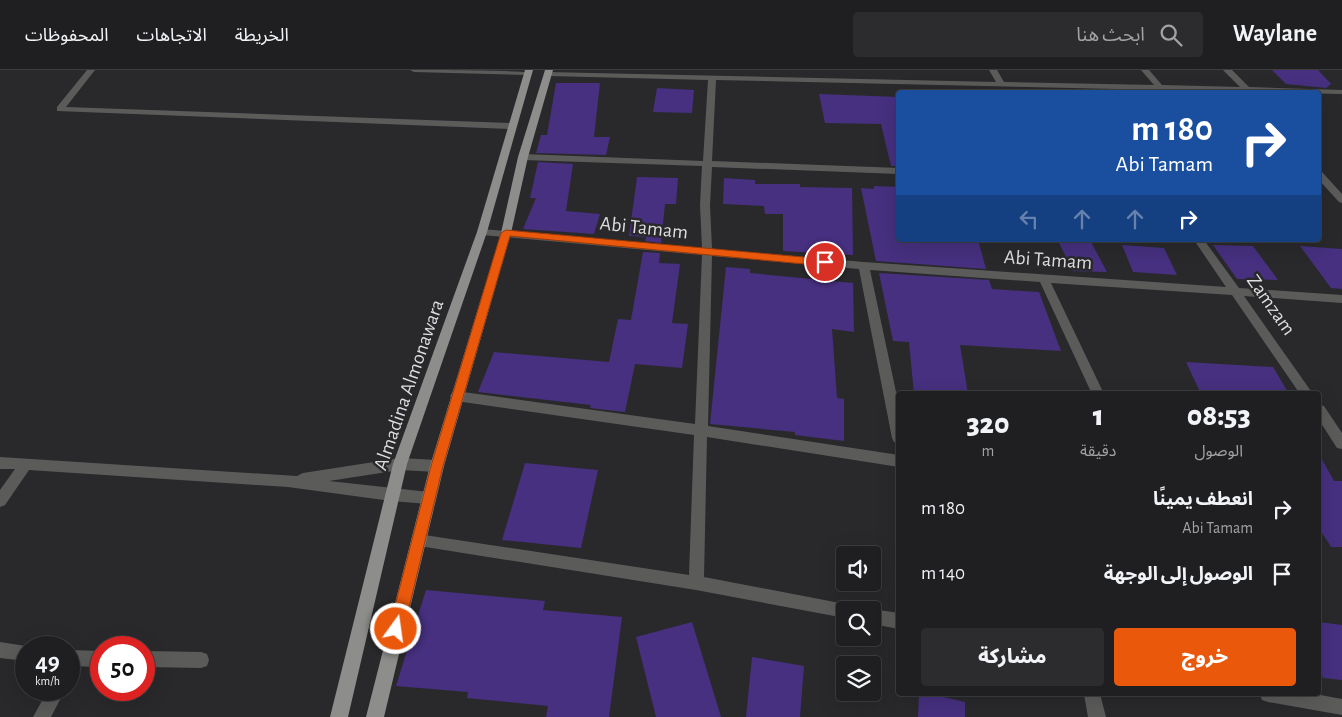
<!DOCTYPE html>
<html lang="ar">
<head>
<meta charset="utf-8">
<style>
	body { margin:0; font-family:"Alegreya Sans","Noto Sans Arabic",sans-serif; background:#2c2c2e; color:#f1f3f6; direction:rtl; height:100vh; display:flex; flex-direction:column; font-size:19px; white-space:nowrap }
	* { box-sizing:border-box; margin:0 }
	p { font-size:16px; color:#a1a2a5 }
	.icon { flex:none; width:28px; height:28px; fill:none; stroke:currentColor; stroke-width:2; stroke-linecap:round; stroke-linejoin:round }
	.map { position:relative; flex:1; overflow:hidden; direction:ltr }
	.sheet { position:absolute; left:896px; top:321px; width:425px; height:305px; display:flex; flex-direction:column; background:#1f1f21; border-radius:5px; box-shadow:0 5px 20px #0002,0 0 0 1px #3c3d3f; direction:rtl }
	.sheet>* { flex:none }
	.hud { position:absolute; left:896px; top:20px; width:425px; height:152px; border-radius:5px; box-shadow:0 5px 20px #0002,0 0 0 1px #3c3d3f; direction:rtl; background:#1a4fa0; color:#fff; overflow:hidden }
	.buttons { position:absolute; left:836px; top:476px; display:grid; gap:10px }
	.buttons a { display:grid; place-items:center; width:45px; height:45px; border-radius:5px; background:#1f1f21; box-shadow:0 5px 20px #0002,0 0 0 1px #3c3d3f; font-size:25px }
	.speed { position:absolute; left:15px; top:566px; display:flex; gap:10px; font-size:25px; font-weight:700; text-align:center }
	.speed>* { display:grid; place-content:center; width:65px; height:65px; border-radius:50%; background:#1f1f21; box-shadow:0 5px 20px #0002,0 0 0 1px #3c3d3f; line-height:1 }
	.speed small { font-size:12px; font-weight:400 }
	.speed .limit { border:8px solid #d22; background:#fff; color:#111 }
	.pin { position:absolute; display:grid; place-items:center; width:42px; height:42px; color:#fff; margin:-21px; border:2px solid #fff; border-radius:50%; box-shadow:0 1px 5px #0007 }
	.me { position:absolute; width:55px; margin:-28px; rotate:14deg; stroke-linejoin:round; filter:drop-shadow(0 0 4px #0008) }
	.turn { display:flex; align-items:center; gap:18px; height:105px; padding:0 25px; font-size:22px }
	.turn .icon { width:65px; height:65px; stroke-width:2.5 }
	.turn b { display:block; font-size:35px; line-height:42px }
	.lanes { display:flex; align-items:center; height:48px; padding:0 25px; background:#0003; justify-content:center; gap:25px; direction:ltr }
	.lanes .off { opacity:.35 }
	.eta { display:flex; justify-content:space-evenly; align-items:center; height:85px; text-align:center }
	.eta b { font-size:30px; font-weight:800; line-height:35px }
	.cta { display:flex; gap:10px; margin-top:auto; padding:10px 25px }
	.cta a { flex:1; height:58px; border-radius:5px; background:#ea580c; color:#fff; font-size:20px; font-weight:800; line-height:58px; text-align:center }
	.cta a+a { background:#2c2c2e; color:#f1f3f6 }
	ul { padding:0; list-style:none }
	li { display:flex; align-items:center; gap:15px; height:65px; padding:0 25px }
	li div { flex:1 }
	li b { display:block; font-size:19px }
	li em { font-style:normal }
	header { display:flex; align-items:center; gap:30px; box-sizing:border-box; height:70px; padding:0 25px; background:#1f1f21; border-bottom:1px solid #3c3d3f }
	header strong { font-size:24px }
	nav { display:flex; gap:28px; margin-inline-start:auto; font-size:18px }
	.search { width:350px; height:45px; background:#2c2c2e; display:flex; align-items:center; gap:12px; box-sizing:border-box; padding:0 18px; border-radius:5px; color:#a1a2a5; font-size:19px }
	.map>svg:first-child { display:block }
	.building { fill:#46307f }
	.lines { fill:none; stroke-linecap:round; stroke-linejoin:round }
	.minor { fill:#5b5c5a; fill-rule:evenodd }
	.major { fill:#8d8d8b; fill-rule:evenodd }
	.route { fill:#ea580c; stroke:#983908 }
	.labels { text-anchor:middle; dominant-baseline:central; stroke-width:5; stroke-linejoin:round; paint-order:stroke }
	.street-label { font-size:20px; fill:#dededf; stroke:#29292c }
</style>
</head>
<body>
<header>
<strong>Waylane</strong>
<div class="search"><svg class="icon" aria-label="search" viewBox="0 0 24 24"><circle cx="10" cy="10" r="6"/><path d="M15 15l6 6"/></svg>ابحث هنا</div>
<nav><a>الخريطة</a><a>الاتجاهات</a><a>المحفوظات</a></nav>
</header>
<div class="map">
<svg width="1342" height="647" viewBox="0 0 1342 647">
	<rect width="100%" height="100%" fill="#29292c"/>
	<!-- building -->
	<path class="building" d="M 1272,0 L 1318,0 L 1331,14 L 1326,18 L 1286,14 Z
		M 556,13 L 600,13 L 594,67 L 610,67 L 606,85 L 536,83 L 541,65 L 547,65 Z
		M 657,18 L 694,20 L 692,43 L 653,42 Z
		M 819,24 L 899,27 L 899,96 L 891,96 L 881,54 L 825,53 Z
		M 538,92 L 573,94 L 566,141 L 600,144 L 594,164 L 523,159 L 536,128 L 530,128 Z
		M 637,107 L 678,108 L 676,134 L 665,134 L 661,173 L 645,171 L 646,167 L 629,166 Z
		M 724,108 L 755,110 L 755,114 L 800,114 L 800,117 L 852,118 L 853,185 L 783,181 L 783,144 L 765,144 L 764,136 L 723,134 Z
		M 874,116 L 899,117 L 899,170 L 978,170 L 986,199 L 876,191 L 861,118 L 874,119 Z
		M 1058,171 L 1091,172 L 1107,202 L 1073,201 Z
		M 1122,175 L 1164,178 L 1177,205 L 1133,202 Z
		M 1213,175 L 1253,176 L 1278,210 L 1237,209 Z
		M 1300,176 L 1342,179 L 1342,219 L 1331,218 Z
		M 643,182 L 660,183 L 659,193 L 680,194 L 672,253 L 688,254 L 682,298 L 635,294 L 625,342 L 590,338 L 591,335 L 478,322 L 494,282 L 609,292 L 618,249 L 631,250 Z
		M 726,197 L 750,199 L 750,203 L 853,213 L 854,262 L 832,259 L 837,328 L 844,329 L 844,371 L 795,365 L 795,362 L 710,354 Z
		M 879,203 L 989,210 L 992,219 L 1039,222 L 1061,281 L 960,275 L 968,324 L 914,324 L 909,272 L 893,271 Z
		M 1186,292 L 1273,297 L 1289,324 L 1201,324 Z
		M 1319,384 L 1334,411 L 1342,411 L 1342,477 L 1331,477 L 1319,458 Z
		M 525,393 L 598,400 L 581,478 L 502,470 Z
		M 426,520 L 545,531 L 543,540 L 622,547 L 609,647 L 546,647 L 548,636 L 467,628 L 468,622 L 396,616 Z
		M 692,552 L 721,647 L 656,647 L 636,567 Z
		M 1319,552 L 1342,555 L 1342,610 L 1323,608 L 1319,597 Z
		M 752,587 L 804,596 L 800,647 L 746,647 Z
		M 919,624 L 930,624 L 965,632 L 965,647 L 918,647 Z"/>
	<g class="lines">
		<!-- minor -->
		<path class="minor" d="M 87,0 L 95,0 L 66,37 L 513,53 L 517,56 L 513,59 L 57,41 L 57,37 Z
			M 410,0 C 429,0 522,0 532,3 L 528,5 L 414,2 Z
			M 989,0 L 997,0 L 1004,12 L 1154,15 L 1141,0 L 1149,0 L 1162,15 L 1240,17 L 1223,0 L 1232,0 L 1249,17 L 1342,20 L 1342,24 L 716,10 L 712,91 L 899,98 L 899,104 L 712,97 L 710,135 L 712,179 L 864,192 L 1226,217 L 1194,170 L 1204,170 L 1239,218 L 1342,225 L 1342,233 L 1244,226 L 1313,324 L 1300,324 L 1232,225 L 1051,213 L 1104,324 L 1092,324 L 1040,212 L 870,200 L 899,336 L 899,373 L 894,372 L 892,368 L 859,199 L 712,186 L 708,356 L 899,385 L 899,397 L 707,367 L 704,507 L 845,534 L 851,536 L 852,540 L 845,540 L 845,548 L 696,520 L 413,475 L 411,470 L 413,465 L 418,464 L 689,505 L 694,365 L 456,331 L 452,329 L 450,326 L 452,323 L 456,321 L 695,354 L 702,185 L 482,165 L 477,162 L 482,159 L 702,178 L 700,135 L 702,96 L 523,90 L 518,87 L 523,84 L 703,91 L 708,10 L 549,6 L 546,6 L 546,2 L 996,12 Z
			M 1319,101 L 1322,102 L 1342,124 L 1342,133 L 1339,132 L 1319,110 Z
			M 1319,335 L 1324,336 L 1342,363 L 1342,379 L 1337,378 L 1319,350 Z
			M 0,387 L 297,406 L 303,403 L 400,388 L 437,390 L 442,392 L 444,396 L 442,400 L 437,402 L 400,400 L 329,411 L 429,422 L 434,424 L 436,428 L 434,432 L 429,434 L 391,431 L 288,417 L 29,400 L 5,435 L 0,437 L 0,420 L 15,399 L 0,399 Z
			M 872,539 L 899,543 L 899,559 L 872,554 L 872,540 L 868,540 Z
			M 0,572 L 32,577 L 26,578 L 26,591 L 0,588 Z
			M 69,580 L 101,581 L 101,597 L 69,596 Z
			M 144,581 L 201,582 L 207,584 L 209,590 L 207,596 L 201,598 L 144,597 Z
			M 48,620 L 65,620 L 51,647 L 33,647 Z
			M 1084,624 L 1100,624 L 1106,647 L 1088,647 Z
			M 1260,624 L 1315,624 L 1342,629 L 1342,645 L 1268,632 L 1262,630 Z"/>
		<!-- major -->
		<path class="major" d="M 525,0 L 533,0 L 487,162 L 407,394 L 348,647 L 330,647 L 393,394 L 477,162 Z
			M 545,0 L 553,0 L 528,87 L 511,163 L 444,396 L 384,647 L 366,647 L 430,396 L 501,163 L 518,87 Z"/>
	</g>
	<!-- route -->
	<path class="route" d="M 506,160 L 825,189 L 830,192 L 825,196 L 510,166 L 443,396 L 404,559 L 401,564 L 396,566 L 391,564 L 389,559 L 431,396 L 501,163 Z"/>
	<g class="labels">
		<!-- street labels -->
		<g class="street-label">
			<text transform="translate(644 158) rotate(6)">Abi Tamam</text>
			<text transform="translate(1048 190) rotate(4)">Abi Tamam</text>
			<text transform="translate(1271 235) rotate(55)">Zamzam</text>
			<text transform="translate(409 315) rotate(-71)">Almadina Almonawara</text>
		</g>
	</g>
</svg>
<div class="buttons">
<a><svg class="icon" aria-label="sound" viewBox="0 0 24 24"><path d="M4 9h4l5-4v14l-5-4H4zM17 9q2 3 0 6"/></svg></a>
<a><svg class="icon" aria-label="search" viewBox="0 0 24 24"><circle cx="10" cy="10" r="6"/><path d="M15 15l6 6"/></svg></a>
<a><svg class="icon" aria-label="layers" viewBox="0 0 24 24"><path d="M12 4l9 5-9 5-9-5zM3 14l9 5 9-5"/></svg></a>
</div>
<div class="speed"><div>49<small>km/h</small></div><div class="limit">50</div></div>
<div class="pin" style="left:825px;top:192px;background:#d93025"><svg class="icon" aria-label="arrive" viewBox="0 0 24 24"><path d="M6 21V4h12l-3 4 3 4H6"/></svg></div>
<svg class="me" style="left:396px;top:559px" viewBox="-20 -20 40 40"><circle r="17" fill="#ea580c" stroke="#fff" stroke-width="3"/><path d="M0-11L8 9 0 5-8 9z" fill="#fff"/></svg>
<div class="hud">
<div class="turn"><svg class="icon" aria-label="right" viewBox="0 0 24 24"><path d="M7 20v-9h11M14 6l5 5-5 5"/></svg><div><b>180 m</b>Abi Tamam</div></div>
<div class="lanes"><svg class="icon off" aria-label="left" viewBox="0 0 24 24"><path d="M17 20v-9H6M10 6l-5 5 5 5"/></svg><svg class="icon off" aria-label="ahead" viewBox="0 0 24 24"><path d="M12 20V5M6 11l6-6 6 6"/></svg><svg class="icon off" aria-label="ahead" viewBox="0 0 24 24"><path d="M12 20V5M6 11l6-6 6 6"/></svg><svg class="icon" aria-label="right" viewBox="0 0 24 24"><path d="M7 20v-9h11M14 6l5 5-5 5"/></svg></div>
</div>
<section class="sheet">
<div class="eta">
<div><b>08:53</b><p>الوصول</p></div>
<div><b>1</b><p>دقيقة</p></div>
<div><b>320</b><p>m</p></div>
</div>
<ul>
<li><svg class="icon" aria-label="right" viewBox="0 0 24 24"><path d="M7 20v-9h11M14 6l5 5-5 5"/></svg><div><b>انعطف يمينًا</b><p>Abi Tamam</p></div><em>180 m</em></li>
<li><svg class="icon" aria-label="arrive" viewBox="0 0 24 24"><path d="M6 21V4h12l-3 4 3 4H6"/></svg><div><b>الوصول إلى الوجهة</b></div><em>140 m</em></li>
</ul>
<div class="cta"><a>خروج</a><a>مشاركة</a></div>
</section>
</div>
</body>
</html>
